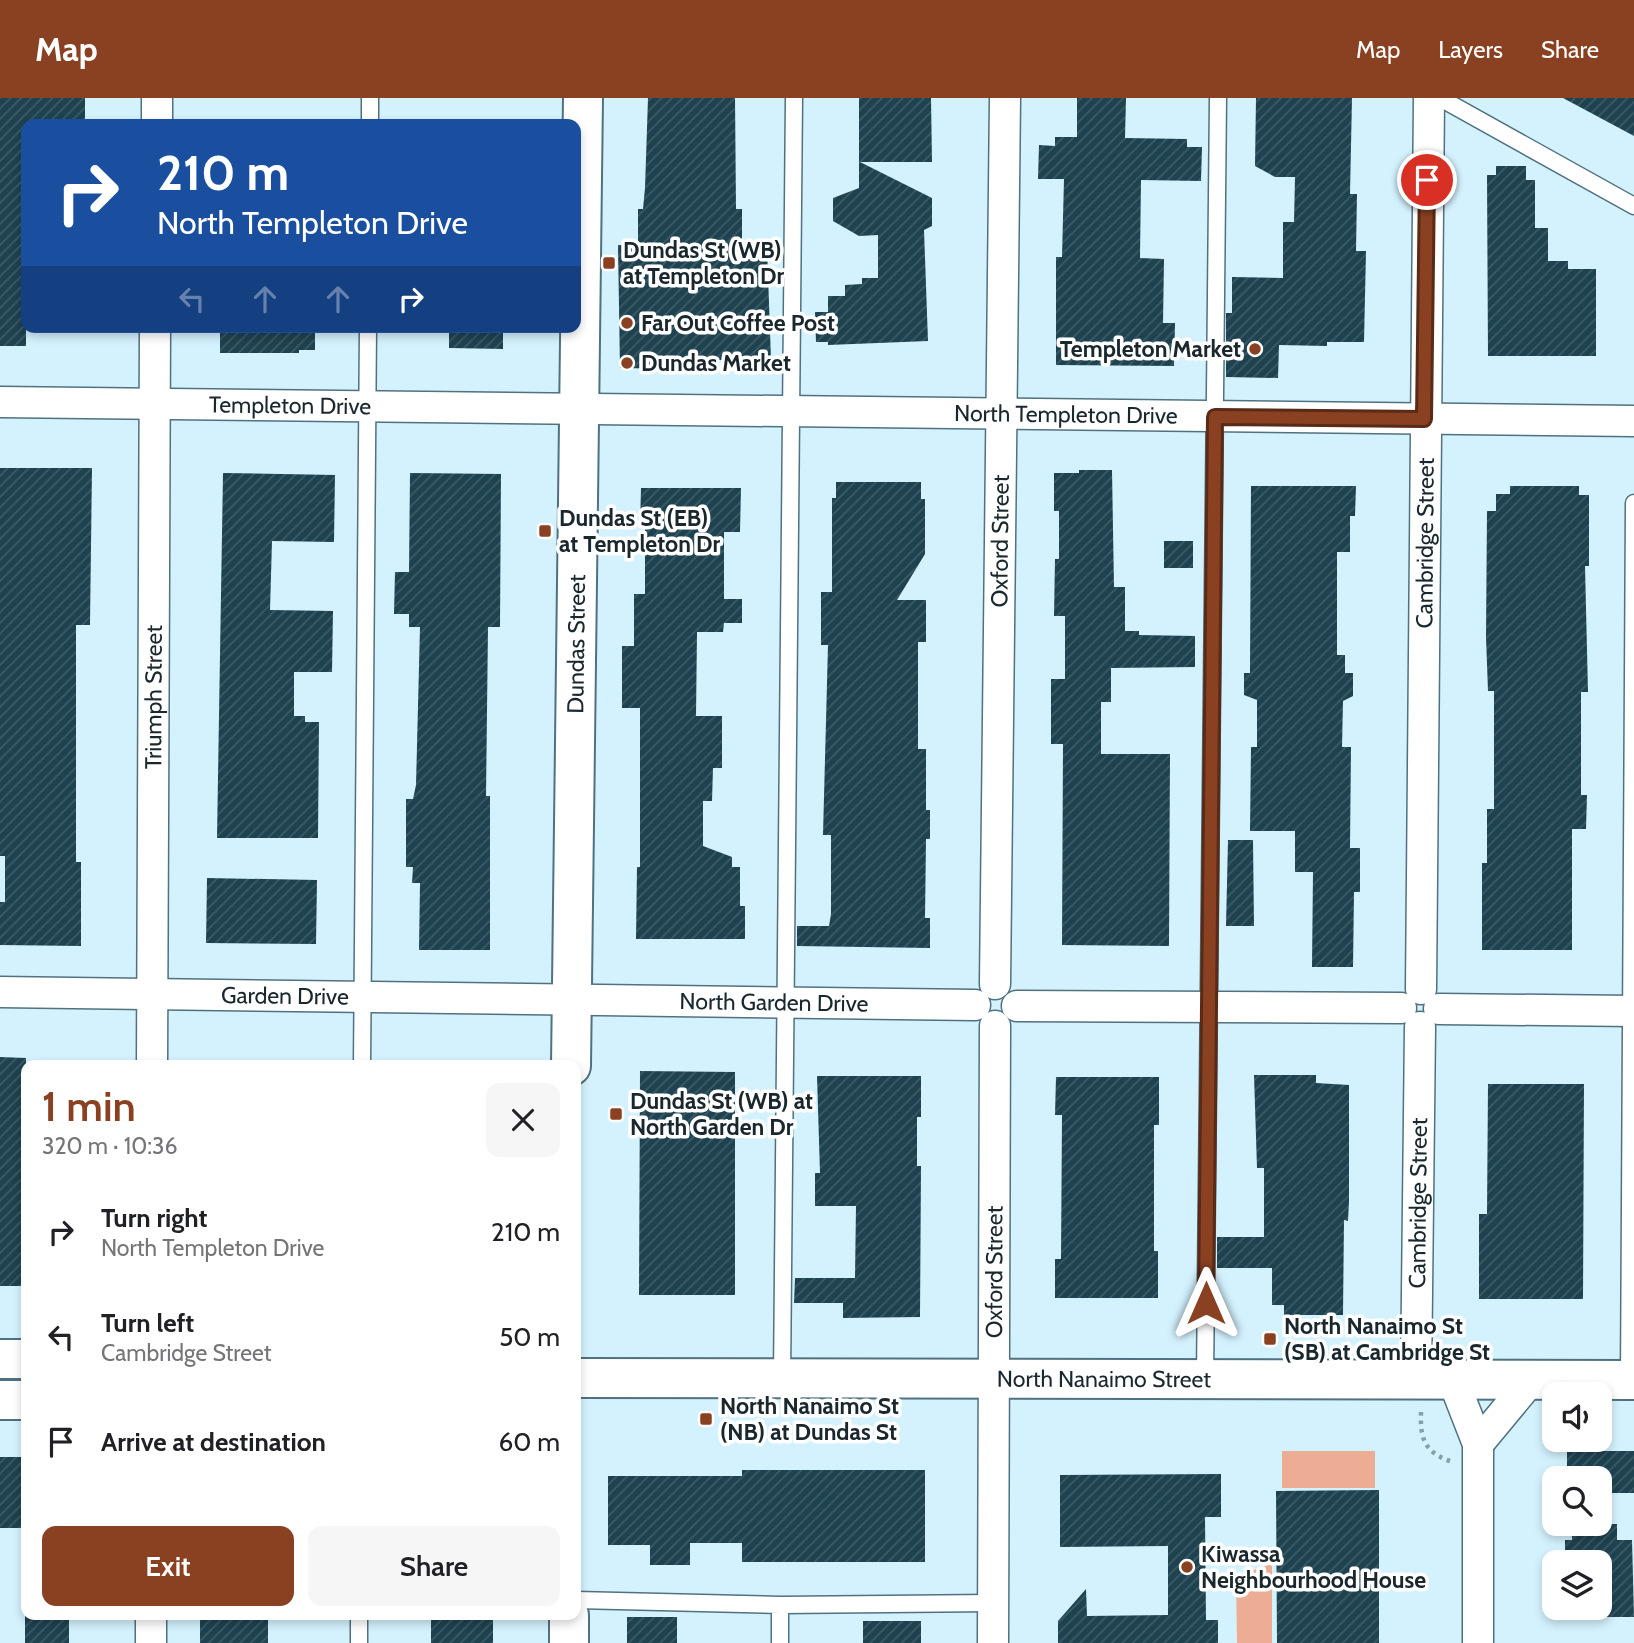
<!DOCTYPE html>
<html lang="en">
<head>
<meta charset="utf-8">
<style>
	body { margin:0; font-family:Cabin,sans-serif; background:#f6f6f6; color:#202124; height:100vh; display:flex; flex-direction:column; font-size:26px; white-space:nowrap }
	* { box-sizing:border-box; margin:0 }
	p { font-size:23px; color:#757577 }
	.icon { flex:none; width:38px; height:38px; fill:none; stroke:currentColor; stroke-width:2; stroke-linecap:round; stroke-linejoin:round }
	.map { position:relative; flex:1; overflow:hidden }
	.panel { position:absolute; left:21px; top:962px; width:560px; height:560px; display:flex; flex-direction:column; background:#fff; border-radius:14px; box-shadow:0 4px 10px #0003 }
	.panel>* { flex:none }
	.banner { position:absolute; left:21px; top:21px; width:560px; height:214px; border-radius:14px; box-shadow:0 4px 10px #0003; background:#1a4fa0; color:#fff; overflow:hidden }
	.fabs { position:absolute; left:1542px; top:1284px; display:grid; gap:14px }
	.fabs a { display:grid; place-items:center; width:70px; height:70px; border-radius:14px; background:#fff; box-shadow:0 4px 10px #0003; font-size:35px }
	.pin { position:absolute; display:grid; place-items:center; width:60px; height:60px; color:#fff; margin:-30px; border:4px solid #fff; border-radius:50%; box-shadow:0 2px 7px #0007 }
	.me { position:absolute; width:77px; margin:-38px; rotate:0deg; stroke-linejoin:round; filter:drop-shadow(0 0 5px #0008) }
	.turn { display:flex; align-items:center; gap:24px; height:147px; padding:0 21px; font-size:32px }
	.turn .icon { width:91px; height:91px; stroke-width:2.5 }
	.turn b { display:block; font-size:49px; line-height:60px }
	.lanes { display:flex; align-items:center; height:66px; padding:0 21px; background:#0003; justify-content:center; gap:35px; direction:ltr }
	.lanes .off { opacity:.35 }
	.round { display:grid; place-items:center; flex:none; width:74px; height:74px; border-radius:14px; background:#f6f6f6 }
	.summary { display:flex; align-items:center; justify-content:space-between; height:119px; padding:0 21px }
	h1 { font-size:42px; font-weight:600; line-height:52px; color:#894122 }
	.button { display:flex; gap:14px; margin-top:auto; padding:14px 21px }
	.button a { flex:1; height:80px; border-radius:14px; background:#894122; color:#fff; font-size:28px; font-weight:600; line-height:80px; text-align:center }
	.button a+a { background:#f6f6f6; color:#202124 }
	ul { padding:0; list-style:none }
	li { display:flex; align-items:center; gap:21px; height:105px; padding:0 21px }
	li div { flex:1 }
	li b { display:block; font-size:26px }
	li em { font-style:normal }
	header { display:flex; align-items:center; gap:42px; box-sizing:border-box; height:98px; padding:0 35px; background:#894122; color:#fff }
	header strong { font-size:33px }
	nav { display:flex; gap:38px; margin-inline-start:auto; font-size:24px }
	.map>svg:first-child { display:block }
	.park { fill:#edad95 }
	.building { fill:url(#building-hatch) }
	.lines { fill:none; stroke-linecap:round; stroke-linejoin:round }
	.service-casing { stroke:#50717f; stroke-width:19 }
	.minor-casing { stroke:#50717f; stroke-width:33 }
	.tertiary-casing { stroke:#50717f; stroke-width:42 }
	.secondary-casing { stroke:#50717f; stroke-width:42 }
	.path { stroke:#879fa8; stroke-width:4.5; stroke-dasharray:3.5 5; stroke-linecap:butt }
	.service { stroke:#fff; stroke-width:16 }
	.minor { stroke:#fff; stroke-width:30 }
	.tertiary { stroke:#fff; stroke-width:38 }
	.secondary { stroke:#fff; stroke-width:38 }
	.route-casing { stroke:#592a16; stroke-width:18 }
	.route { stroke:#894122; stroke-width:12 }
	.poi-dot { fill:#894122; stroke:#fff; stroke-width:2.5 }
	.labels { text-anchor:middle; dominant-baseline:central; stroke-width:7; stroke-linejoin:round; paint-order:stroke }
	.poi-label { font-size:23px; font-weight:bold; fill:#1a282e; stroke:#fff; text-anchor:start }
	.street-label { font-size:23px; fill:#1a282e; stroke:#fff }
</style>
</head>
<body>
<header>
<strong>Map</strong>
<nav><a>Map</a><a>Layers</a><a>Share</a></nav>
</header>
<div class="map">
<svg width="1634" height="1545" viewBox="0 0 1634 1545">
	<defs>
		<pattern id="building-hatch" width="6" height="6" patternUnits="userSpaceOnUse" patternTransform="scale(1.75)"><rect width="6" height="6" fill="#1e4250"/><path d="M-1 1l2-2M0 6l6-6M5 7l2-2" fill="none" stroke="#3d5b66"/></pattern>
	</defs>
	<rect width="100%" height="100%" fill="#d4f2fe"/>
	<!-- park -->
	<path class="park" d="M 1282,1353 L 1375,1353 L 1375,1390 L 1282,1390 Z
		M 1272,1466 L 1272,1545 L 1237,1545 L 1236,1478 Z"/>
	<!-- building -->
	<path class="building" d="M 0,0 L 85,0 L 85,26 L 26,26 L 26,248 L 0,248 Z
		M 648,0 L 735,0 L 736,111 L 742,111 L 742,148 L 767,148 L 771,262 L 682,262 L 682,271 L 620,270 L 618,147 L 638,147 L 638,111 L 643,111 L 645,90 Z
		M 859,0 L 931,0 L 932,64 L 860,64 L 932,100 L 932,128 L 924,132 L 928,243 L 828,247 L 828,244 L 816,244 L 815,214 L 828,214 L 828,198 L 845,198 L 845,187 L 862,186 L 862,180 L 878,180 L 878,137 L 859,138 L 833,123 L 833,100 L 859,90 Z
		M 1077,0 L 1126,0 L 1125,40 L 1187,41 L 1187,49 L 1202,49 L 1201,83 L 1141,82 L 1140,160 L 1164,161 L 1163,225 L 1175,225 L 1174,268 L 1056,267 L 1056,159 L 1062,159 L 1064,81 L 1038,81 L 1039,47 L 1055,48 L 1055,39 L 1077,39 Z
		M 1256,0 L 1352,0 L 1350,96 L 1357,96 L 1356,153 L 1366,153 L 1364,244 L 1327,244 L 1327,248 L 1279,247 L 1278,280 L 1226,279 L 1226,215 L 1232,215 L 1232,179 L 1283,180 L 1283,124 L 1294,124 L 1295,79 L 1275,79 L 1255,68 Z
		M 1563,0 L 1634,0 L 1634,38 Z
		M 1496,68 L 1526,68 L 1526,82 L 1535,82 L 1535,130 L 1548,130 L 1548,163 L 1568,163 L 1568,171 L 1596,171 L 1596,258 L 1488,258 L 1487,77 L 1496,77 Z
		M 220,229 L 315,229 L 315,252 L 299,252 L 299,255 L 220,255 Z
		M 449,229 L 503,229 L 503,251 L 449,250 Z
		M 0,370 L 92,370 L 90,527 L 76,527 L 76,764 L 81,764 L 81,848 L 0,847 L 0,804 L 5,804 L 5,758 L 0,758 Z
		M 1079,372 L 1112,372 L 1114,489 L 1125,489 L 1125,533 L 1139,533 L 1139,537 L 1195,538 L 1195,569 L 1111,570 L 1111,604 L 1101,604 L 1101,656 L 1170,656 L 1169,848 L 1062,847 L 1063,646 L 1051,646 L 1051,581 L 1065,581 L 1065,518 L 1054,518 L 1055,461 L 1059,461 L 1059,413 L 1054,413 L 1054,375 L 1079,375 Z
		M 223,375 L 335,377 L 334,444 L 272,443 L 270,512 L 333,513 L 332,574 L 294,574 L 294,618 L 305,618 L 305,624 L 319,624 L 318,740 L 217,740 Z
		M 410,375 L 501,376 L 500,529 L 488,529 L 486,698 L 490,698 L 490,852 L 419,852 L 420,785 L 412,785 L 413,769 L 406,769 L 406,701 L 413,701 L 416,687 L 420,529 L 409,529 L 409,516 L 394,516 L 395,474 L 409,474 Z
		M 836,384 L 921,384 L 921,401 L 925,401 L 925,456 L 897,502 L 926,502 L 926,544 L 918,544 L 918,651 L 926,651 L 926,712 L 930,712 L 930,741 L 926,741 L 925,820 L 930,820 L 930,850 L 797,848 L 797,828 L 829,828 L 831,816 L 831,737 L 823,737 L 828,547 L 821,547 L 821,494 L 832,494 L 832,400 L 836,400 Z
		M 1251,388 L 1356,388 L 1355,418 L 1350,418 L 1350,454 L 1337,454 L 1337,557 L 1345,557 L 1345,575 L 1353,575 L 1353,598 L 1343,603 L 1342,649 L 1351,649 L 1350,750 L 1360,750 L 1360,794 L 1354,794 L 1353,869 L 1312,869 L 1313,774 L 1295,774 L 1295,733 L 1250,733 L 1251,649 L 1257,649 L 1257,602 L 1244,597 L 1244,575 L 1250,575 Z
		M 1510,388 L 1579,388 L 1579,397 L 1589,397 L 1589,468 L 1585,468 L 1588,594 L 1581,594 L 1581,697 L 1587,697 L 1586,731 L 1572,731 L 1572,852 L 1482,852 L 1482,765 L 1487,765 L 1487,711 L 1494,711 L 1494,593 L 1488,593 L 1486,539 L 1487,413 L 1496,413 L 1496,396 L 1510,396 Z
		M 641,390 L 741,390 L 740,434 L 724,434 L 724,501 L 742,501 L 742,525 L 724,525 L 723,534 L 697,534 L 696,618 L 722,618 L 722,670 L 713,670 L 712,703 L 703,703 L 703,748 L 732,759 L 732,769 L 740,769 L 740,808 L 745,808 L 745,841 L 636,841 L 637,769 L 640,769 L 640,610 L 622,610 L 622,548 L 634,548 L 634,496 L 645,496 L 645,429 L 640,428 Z
		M 1164,443 L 1193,443 L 1193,470 L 1164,470 Z
		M 1228,742 L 1253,742 L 1254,828 L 1226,828 Z
		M 207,780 L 317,782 L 316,846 L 206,845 Z
		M 0,959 L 26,960 L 26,1188 L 0,1188 Z
		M 640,973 L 735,974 L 735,1197 L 639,1197 Z
		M 1254,977 L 1316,977 L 1316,985 L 1349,987 L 1349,1103 L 1348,1123 L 1344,1122 L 1343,1217 L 1284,1217 L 1284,1207 L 1272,1207 L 1272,1170 L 1217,1170 L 1217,1139 L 1264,1139 L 1264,1070 L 1257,1070 Z
		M 817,978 L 921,978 L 921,1019 L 917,1019 L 917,1068 L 921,1068 L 920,1219 L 843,1220 L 843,1205 L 794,1205 L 795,1180 L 855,1180 L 856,1108 L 815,1108 L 815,1075 L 820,1075 Z
		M 1056,979 L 1159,979 L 1159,1027 L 1154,1027 L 1154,1153 L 1158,1153 L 1158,1200 L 1055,1200 L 1055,1161 L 1061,1161 L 1062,1017 L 1055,1017 Z
		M 1488,986 L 1584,986 L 1583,1201 L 1479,1201 L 1479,1116 L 1487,1116 Z
		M 1567,1353 L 1634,1353 L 1634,1395 L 1600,1395 L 1600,1381 L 1567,1381 Z
		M 0,1359 L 26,1359 L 26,1430 L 0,1430 Z
		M 742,1372 L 925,1372 L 925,1464 L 742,1464 L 742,1445 L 690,1445 L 690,1467 L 650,1467 L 650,1447 L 608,1447 L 608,1378 L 742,1378 Z
		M 1221,1376 L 1221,1419 L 1205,1419 L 1206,1522 L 1218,1522 L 1218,1545 L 1058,1545 L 1058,1523 L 1086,1491 L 1087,1518 L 1168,1517 L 1168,1448 L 1060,1449 L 1060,1377 Z
		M 1379,1392 L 1379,1545 L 1277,1545 L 1276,1393 Z
		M 1572,1426 L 1617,1426 L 1617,1442 L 1632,1442 L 1634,1519 L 1600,1519 L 1600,1465 L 1565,1465 L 1565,1442 L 1572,1442 Z
		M 25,1517 L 69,1517 L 69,1545 L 25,1545 Z
		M 627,1519 L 677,1519 L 677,1545 L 627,1545 Z
		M 200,1521 L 268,1521 L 268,1545 L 200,1545 Z
		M 431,1521 L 493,1521 L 493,1545 L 431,1545 Z
		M 863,1523 L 921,1523 L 921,1545 L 863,1545 Z"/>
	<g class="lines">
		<!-- service casing -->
		<g class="service-casing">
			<path id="service" d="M 1440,0 L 1634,108
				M 370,26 L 370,0
				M 362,968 L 368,229
				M 782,1280 L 794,0
				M 1205,1281 L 1218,0
				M 1629,1282 L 1634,405
				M 576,1502 L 780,1507 L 993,1505
				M 780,1507 L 780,1545
				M 359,1545 L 359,1517"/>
		</g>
		<!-- minor casing -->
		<g class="minor-casing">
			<g id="minor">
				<path d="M 157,26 L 157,0"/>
				<path id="s1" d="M 0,304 L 1634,323"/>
				<path id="s2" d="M 995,886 L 1005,0"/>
				<path id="s3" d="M 1421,891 L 1429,0"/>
				<path id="s4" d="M 0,894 L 975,907"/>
				<path d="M 1017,908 L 1401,910"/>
				<path d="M 1439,911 L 1634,913"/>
				<path id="s5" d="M 152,968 L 155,229"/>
				<path id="s6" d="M 1416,1282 L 1420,929"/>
				<path d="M 1453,1282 L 1478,1346 L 1478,1545"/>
				<path d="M 1478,1346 L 1531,1282"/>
				<path d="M 151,1545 L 151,1517"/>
				<path id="s7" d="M 993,1545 L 995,928"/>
			</g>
		</g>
		<!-- tertiary casing -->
		<g class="tertiary-casing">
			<path id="tertiary" d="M 569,1517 L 569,1545"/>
		</g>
		<!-- secondary casing -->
		<g class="secondary-casing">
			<g id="secondary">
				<path id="s8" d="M 571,968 L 583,0"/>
				<path d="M 0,1261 L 26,1261"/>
				<path id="s9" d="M 576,1280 L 1634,1282"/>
				<path d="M 0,1302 L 26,1302"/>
			</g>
		</g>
		<!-- path -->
		<path class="path" d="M 1421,1314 C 1420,1340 1424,1354 1450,1363"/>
		<!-- service -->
		<use href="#service" class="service"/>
		<!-- minor -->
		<use href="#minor" class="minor"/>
		<!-- tertiary -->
		<use href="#tertiary" class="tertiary"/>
		<!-- secondary -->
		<use href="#secondary" class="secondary"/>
	</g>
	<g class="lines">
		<!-- route casing -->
		<g class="route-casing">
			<path id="route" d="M 1206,1205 L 1215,319 L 1424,321 L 1427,82"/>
		</g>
		<!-- route -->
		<use href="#route" class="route"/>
	</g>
	<!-- markers -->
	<g class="poi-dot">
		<rect x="602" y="158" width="14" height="14" rx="3.5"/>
		<circle cx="627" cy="225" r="7"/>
		<circle cx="1255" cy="251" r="7"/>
		<circle cx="627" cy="265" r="7"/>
		<rect x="538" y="426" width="14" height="14" rx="3.5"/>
		<rect x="609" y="1009" width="14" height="14" rx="3.5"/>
		<rect x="1263" y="1234" width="14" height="14" rx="3.5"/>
		<rect x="699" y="1314" width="14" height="14" rx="3.5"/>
		<circle cx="1187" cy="1469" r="7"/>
	</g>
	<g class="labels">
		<!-- poi labels -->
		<g class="poi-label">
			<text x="623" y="152">Dundas St (WB)<tspan x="623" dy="26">at Templeton Dr</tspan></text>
			<text x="641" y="225">Far Out Coffee Post</text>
			<text x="1241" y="251" text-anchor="end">Templeton Market</text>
			<text x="641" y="265">Dundas Market</text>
			<text x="559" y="420">Dundas St (EB)<tspan x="559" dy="26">at Templeton Dr</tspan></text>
			<text x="630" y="1003">Dundas St (WB) at<tspan x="630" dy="26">North Garden Dr</tspan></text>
			<text x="1284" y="1228">North Nanaimo St<tspan x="1284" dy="26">(SB) at Cambridge St</tspan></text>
			<text x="720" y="1308">North Nanaimo St<tspan x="720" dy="26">(NB) at Dundas St</tspan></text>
			<text x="1201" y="1456">Kiwassa<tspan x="1201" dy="26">Neighbourhood House</tspan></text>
		</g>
		<!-- street labels -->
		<g class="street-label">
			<text stroke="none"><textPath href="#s1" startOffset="290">Templeton Drive</textPath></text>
			<text stroke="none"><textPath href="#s1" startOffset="1066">North Templeton Drive</textPath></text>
			<text stroke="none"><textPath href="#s2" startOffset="443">Oxford Street</textPath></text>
			<text stroke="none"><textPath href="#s3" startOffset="446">Cambridge Street</textPath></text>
			<text stroke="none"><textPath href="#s8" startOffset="422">Dundas Street</textPath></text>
			<text stroke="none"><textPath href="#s5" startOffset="369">Triumph Street</textPath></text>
			<text stroke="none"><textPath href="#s4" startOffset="285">Garden Drive</textPath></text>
			<text stroke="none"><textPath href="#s4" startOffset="774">North Garden Drive</textPath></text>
			<text stroke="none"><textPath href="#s6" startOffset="177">Cambridge Street</textPath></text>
			<text stroke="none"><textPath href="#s7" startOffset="371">Oxford Street</textPath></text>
			<text stroke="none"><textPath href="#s9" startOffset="528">North Nanaimo Street</textPath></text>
		</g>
	</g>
</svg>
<div class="fabs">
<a><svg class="icon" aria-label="sound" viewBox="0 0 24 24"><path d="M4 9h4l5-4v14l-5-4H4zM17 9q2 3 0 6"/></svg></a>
<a><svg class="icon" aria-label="search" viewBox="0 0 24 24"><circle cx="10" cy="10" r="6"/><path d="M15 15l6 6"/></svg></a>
<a><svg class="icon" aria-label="layers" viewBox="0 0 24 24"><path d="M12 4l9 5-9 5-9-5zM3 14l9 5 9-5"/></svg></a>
</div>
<div class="pin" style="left:1427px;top:82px;background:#d93025"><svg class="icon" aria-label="arrive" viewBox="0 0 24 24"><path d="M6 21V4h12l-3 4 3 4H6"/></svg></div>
<svg class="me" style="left:1206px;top:1205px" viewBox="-20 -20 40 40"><path d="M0-17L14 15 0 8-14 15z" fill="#894122" stroke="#fff" stroke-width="4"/></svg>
<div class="banner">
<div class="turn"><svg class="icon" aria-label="right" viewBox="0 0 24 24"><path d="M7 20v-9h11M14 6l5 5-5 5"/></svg><div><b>210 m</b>North Templeton Drive</div></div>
<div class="lanes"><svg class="icon off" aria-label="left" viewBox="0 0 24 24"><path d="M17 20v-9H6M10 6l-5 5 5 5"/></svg><svg class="icon off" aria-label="ahead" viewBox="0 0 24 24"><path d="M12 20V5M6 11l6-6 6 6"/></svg><svg class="icon off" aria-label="ahead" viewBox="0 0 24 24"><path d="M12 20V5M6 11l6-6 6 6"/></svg><svg class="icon" aria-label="right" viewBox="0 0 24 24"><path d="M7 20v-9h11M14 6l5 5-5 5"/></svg></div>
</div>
<section class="panel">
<div class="summary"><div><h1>1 min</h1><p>320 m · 10:36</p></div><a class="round"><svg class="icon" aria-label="close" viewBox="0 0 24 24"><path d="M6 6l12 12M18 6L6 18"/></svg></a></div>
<ul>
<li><svg class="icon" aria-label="right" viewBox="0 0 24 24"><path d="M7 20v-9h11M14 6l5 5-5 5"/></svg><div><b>Turn right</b><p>North Templeton Drive</p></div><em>210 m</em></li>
<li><svg class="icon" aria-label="left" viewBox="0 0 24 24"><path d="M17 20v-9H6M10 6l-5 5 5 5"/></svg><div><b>Turn left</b><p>Cambridge Street</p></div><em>50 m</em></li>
<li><svg class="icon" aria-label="arrive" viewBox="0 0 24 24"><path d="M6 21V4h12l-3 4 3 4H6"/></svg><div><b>Arrive at destination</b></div><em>60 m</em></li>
</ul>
<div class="button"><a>Exit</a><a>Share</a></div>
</section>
</div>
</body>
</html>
